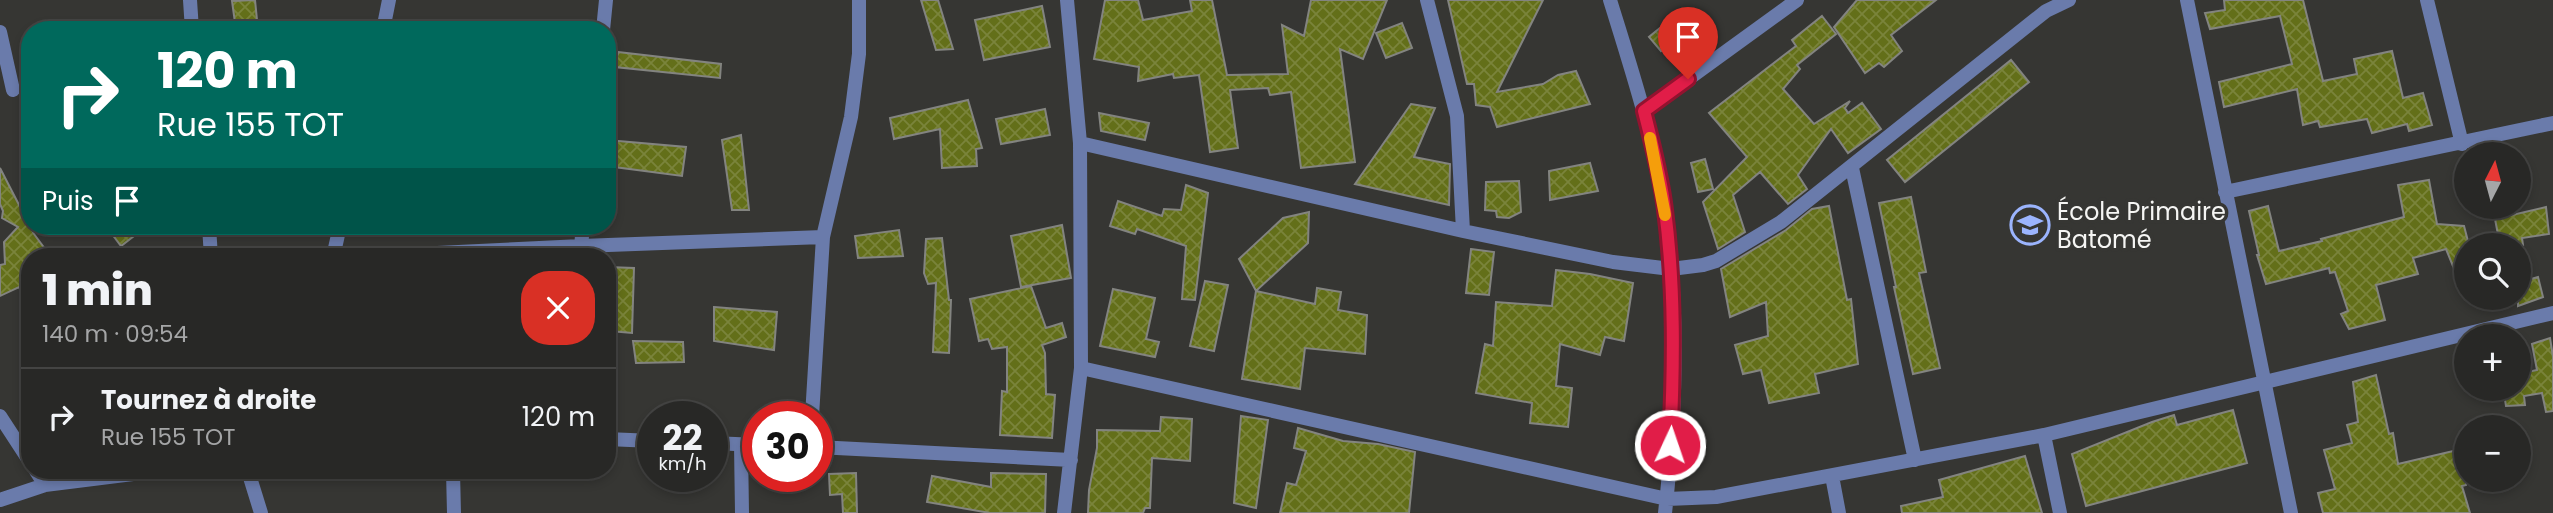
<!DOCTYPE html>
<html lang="fr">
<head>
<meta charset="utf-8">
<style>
	body { margin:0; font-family:Poppins,sans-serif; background:#30302e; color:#f1f3f6; height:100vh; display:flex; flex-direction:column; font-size:26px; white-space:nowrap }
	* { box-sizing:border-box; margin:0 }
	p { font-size:23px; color:#a5a6a7 }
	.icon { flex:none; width:38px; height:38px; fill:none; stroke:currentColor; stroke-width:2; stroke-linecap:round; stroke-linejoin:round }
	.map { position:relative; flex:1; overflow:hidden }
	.panel { position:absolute; left:21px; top:248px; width:595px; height:231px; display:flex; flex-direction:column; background:#282826; border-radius:28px; box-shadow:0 4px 10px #0003,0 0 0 2px #444443 }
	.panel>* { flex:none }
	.top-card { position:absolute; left:21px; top:21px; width:595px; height:214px; border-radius:28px; box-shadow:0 4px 10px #0003,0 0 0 2px #444443; background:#00695c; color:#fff; overflow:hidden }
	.needle { width:46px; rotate:6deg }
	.controls { position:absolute; left:2454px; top:142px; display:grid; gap:14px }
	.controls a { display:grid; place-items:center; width:77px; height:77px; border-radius:50%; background:#282826; box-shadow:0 4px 10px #0003,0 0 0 2px #444443; font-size:35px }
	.speed { position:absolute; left:637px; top:401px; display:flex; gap:14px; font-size:35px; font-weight:700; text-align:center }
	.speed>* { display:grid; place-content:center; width:91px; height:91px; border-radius:50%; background:#282826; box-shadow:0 4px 10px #0003,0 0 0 2px #444443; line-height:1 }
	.speed small { font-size:18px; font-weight:400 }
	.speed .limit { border:10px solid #d22; background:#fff; color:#111 }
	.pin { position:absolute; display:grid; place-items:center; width:60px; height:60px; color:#fff; margin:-72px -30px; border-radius:50% 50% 50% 0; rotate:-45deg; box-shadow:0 0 7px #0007 }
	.pin .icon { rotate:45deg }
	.me { position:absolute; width:77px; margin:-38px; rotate:3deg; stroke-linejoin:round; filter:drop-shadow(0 0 5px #0008) }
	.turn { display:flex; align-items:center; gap:24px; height:147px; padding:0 21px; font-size:32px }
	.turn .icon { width:91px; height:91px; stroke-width:2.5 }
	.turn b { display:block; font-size:49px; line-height:60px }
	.then { display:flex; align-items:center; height:66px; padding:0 21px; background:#0003; gap:14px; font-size:26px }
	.round { display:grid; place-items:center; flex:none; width:74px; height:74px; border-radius:28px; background:#30302e }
	.overview { display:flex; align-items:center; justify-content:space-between; height:119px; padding:0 21px }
	h1 { font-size:42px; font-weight:800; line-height:52px }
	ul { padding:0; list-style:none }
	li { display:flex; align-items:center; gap:21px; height:98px; padding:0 21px; border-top:2px solid #444443 }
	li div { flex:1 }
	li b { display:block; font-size:26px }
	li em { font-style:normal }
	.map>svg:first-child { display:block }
	.building { fill:url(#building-cross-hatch); stroke:#838480; stroke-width:2 }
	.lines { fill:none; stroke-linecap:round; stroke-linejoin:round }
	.street { stroke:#6a7bab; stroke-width:14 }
	.route-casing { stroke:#92132f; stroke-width:18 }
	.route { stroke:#e11d48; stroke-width:12 }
	.slow { stroke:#f59e0b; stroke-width:12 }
	.labels { text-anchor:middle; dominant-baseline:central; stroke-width:7; stroke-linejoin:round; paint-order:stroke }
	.poi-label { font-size:24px; fill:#f5f5f3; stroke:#363633; text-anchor:start }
</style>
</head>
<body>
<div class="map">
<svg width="2553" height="513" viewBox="0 0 2553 513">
	<defs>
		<pattern id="building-cross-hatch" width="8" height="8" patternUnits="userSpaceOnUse" patternTransform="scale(1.75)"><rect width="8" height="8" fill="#636f19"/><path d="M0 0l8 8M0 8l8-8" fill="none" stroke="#7a843b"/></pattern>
	</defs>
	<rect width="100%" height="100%" fill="#363633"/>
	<!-- building -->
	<path class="building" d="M 255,0 L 258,30 L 236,30 L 232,1 Z
		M 921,0 L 938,0 L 953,49 L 936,50 Z
		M 1105,0 L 1138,0 L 1143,20 L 1192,11 L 1190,0 L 1212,0 L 1227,75 L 1288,74 L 1282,25 L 1304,36 L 1311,0 L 1387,0 L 1363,59 L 1340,49 L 1355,162 L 1301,168 L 1291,92 L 1270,95 L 1268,88 L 1230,90 L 1238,148 L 1210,152 L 1199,75 L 1174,78 L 1173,74 L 1138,81 L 1139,67 L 1094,59 Z
		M 1448,0 L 1543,0 L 1497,92 L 1543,84 L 1558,75 L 1576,71 L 1590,104 L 1497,127 L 1490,107 L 1476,105 L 1474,84 L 1467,84 Z
		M 1857,0 L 1936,0 L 1891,35 L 1902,51 L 1884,67 L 1879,63 L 1865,73 L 1834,27 Z
		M 2224,0 L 2303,0 L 2323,81 L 2357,74 L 2354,59 L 2392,51 L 2403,98 L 2423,93 L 2432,125 L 2409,131 L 2407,124 L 2372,133 L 2367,119 L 2320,127 L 2318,121 L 2303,125 L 2297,89 L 2224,107 L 2219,82 L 2292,64 L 2280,16 L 2210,29 L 2205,13 L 2225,10 Z
		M 1042,6 L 1050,47 L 984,60 L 975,20 Z
		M 1681,11 L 1693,25 L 1661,51 L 1649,37 Z
		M 1822,16 L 1836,34 L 1797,65 L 1800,69 L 1783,89 L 1814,124 L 1850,101 L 1845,108 L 1848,113 L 1862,103 L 1881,129 L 1848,153 L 1831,129 L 1798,175 L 1807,189 L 1788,204 L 1760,172 L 1733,195 L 1745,232 L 1718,249 L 1703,202 L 1747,157 L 1709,113 L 1796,46 L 1792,40 Z
		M 1402,23 L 1412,48 L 1386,58 L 1376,33 Z
		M 618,52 L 721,64 L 720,78 L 615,67 Z
		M 2011,60 L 2029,82 L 1905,182 L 1887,160 Z
		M 968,100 L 982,148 L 976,149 L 977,166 L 942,168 L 940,129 L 894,139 L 890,118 Z
		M 1411,104 L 1435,108 L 1414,157 L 1450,164 L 1449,205 L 1355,184 Z
		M 1045,109 L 1050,135 L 1001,144 L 996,119 Z
		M 1099,113 L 1149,123 L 1145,140 L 1101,131 Z
		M 741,135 L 749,210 L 732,210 L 722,140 Z
		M 607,140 L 686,147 L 682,176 L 607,166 Z
		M 1705,159 L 1713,189 L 1698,192 L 1691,163 Z
		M 1590,163 L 1598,191 L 1550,200 L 1549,171 Z
		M 0,168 L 34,234 L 51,257 L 30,257 L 30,311 L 19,287 L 0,296 L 0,265 L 5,264 L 4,242 L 18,227 L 2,218 L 3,211 L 0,204 Z
		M 2429,180 L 2437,224 L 2464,226 L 2469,245 L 2466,245 L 2466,298 L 2446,249 L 2413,258 L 2418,274 L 2376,285 L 2385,320 L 2349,329 L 2341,314 L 2348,311 L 2335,272 L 2330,273 L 2329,268 L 2266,284 L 2257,255 L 2259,255 L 2249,211 L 2268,206 L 2279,251 L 2322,241 L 2321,239 L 2404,217 L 2398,185 Z
		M 1519,181 L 1521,212 L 1509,218 L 1497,217 L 1496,211 L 1485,210 L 1486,182 Z
		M 1186,185 L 1208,193 L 1195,300 L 1182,299 L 1186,246 L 1137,229 L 1135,234 L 1110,226 L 1118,201 L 1162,216 L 1164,209 L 1181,210 Z
		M 1911,197 L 1926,272 L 1919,273 L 1940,368 L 1913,374 L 1894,287 L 1896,287 L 1879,203 Z
		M 1829,206 L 1847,300 L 1851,299 L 1858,364 L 1815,374 L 1819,393 L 1769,403 L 1761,370 L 1743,374 L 1735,345 L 1768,336 L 1766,302 L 1730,317 L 1721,269 L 1786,230 L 1812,209 Z
		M 2546,207 L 2549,234 L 2522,238 L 2523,245 L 2500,245 L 2495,219 Z
		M 1309,212 L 1308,243 L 1256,291 L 1239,259 L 1283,218 Z
		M 1062,225 L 1071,278 L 1021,287 L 1011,236 Z
		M 106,226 L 147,226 L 121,246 Z
		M 899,230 L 903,256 L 858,258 L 855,236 Z
		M 942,238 L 949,300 L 951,300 L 949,353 L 933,352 L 936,283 L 928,284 L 924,273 L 926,239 Z
		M 1471,249 L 1494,252 L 1489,295 L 1466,293 Z
		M 2518,251 L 2524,251 L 2531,279 L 2538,277 L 2543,297 L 2518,306 Z
		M 607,267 L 634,268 L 632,333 L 610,331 L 611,298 L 607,298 Z
		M 1556,270 L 1590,274 L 1633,283 L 1624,341 L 1605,337 L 1600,355 L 1560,344 L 1556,386 L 1572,388 L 1568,427 L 1530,423 L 1532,403 L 1476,393 L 1485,344 L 1493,346 L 1496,302 L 1552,306 Z
		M 1205,281 L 1228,285 L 1214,351 L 1190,346 Z
		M 1031,286 L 1046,328 L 1062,323 L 1066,337 L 1042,345 L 1045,353 L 1046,394 L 1055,395 L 1052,438 L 1000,435 L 1002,391 L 1007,392 L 1007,347 L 992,349 L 988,339 L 979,341 L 970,299 Z
		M 1317,288 L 1341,292 L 1338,310 L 1367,315 L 1365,354 L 1305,348 L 1300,389 L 1242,379 L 1256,291 L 1315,304 Z
		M 1113,289 L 1155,298 L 1146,339 L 1159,342 L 1155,357 L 1100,346 Z
		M 714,307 L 777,312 L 774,350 L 714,341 Z
		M 2550,338 L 2553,357 L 2553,411 L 2546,412 L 2542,393 L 2524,396 L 2525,405 L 2506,406 L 2503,388 L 2518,388 L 2518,374 L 2537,370 L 2532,344 Z
		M 633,341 L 683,342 L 684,362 L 636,363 Z
		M 2376,375 L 2389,434 L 2393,433 L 2398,464 L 2466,448 L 2466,485 L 2462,486 L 2470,513 L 2323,513 L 2318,493 L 2335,489 L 2324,450 L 2352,443 L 2347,425 L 2358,422 L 2353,382 Z
		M 2233,410 L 2247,463 L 2086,506 L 2072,454 L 2152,422 L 2174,415 L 2177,425 Z
		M 1241,416 L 1268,420 L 1256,508 L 1234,503 Z
		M 1161,417 L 1192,419 L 1190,461 L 1152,458 L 1150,508 L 1145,508 L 1143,513 L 1088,513 L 1089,490 L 1097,448 L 1097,430 L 1160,431 Z
		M 1298,428 L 1343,441 L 1378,444 L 1415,452 L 1409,513 L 1280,513 L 1287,483 L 1296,485 L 1306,451 L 1294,448 Z
		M 2025,456 L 2042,513 L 1902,513 L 1901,506 L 1943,497 L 1939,480 Z
		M 856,473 L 857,513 L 843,513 L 842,494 L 830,495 L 829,474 Z
		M 991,473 L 1046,474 L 1045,513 L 990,513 L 927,502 L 932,476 L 991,487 Z"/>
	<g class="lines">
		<!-- street -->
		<path class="street" d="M 190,0 L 192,30
			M 1427,0 L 1457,116 L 1463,231
			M 1610,0 C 1631,68 1653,135 1664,205 C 1680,304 1676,414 1665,513
			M 2187,0 L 2291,513
			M 2427,0 L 2462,144
			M 383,30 L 389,0
			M 603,30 L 606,0
			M 0,32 L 13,90
			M 1644,111 L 1797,0
			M 1080,143 L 1463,231 L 1613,262 L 1671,269 L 1703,265 L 1716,261 L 1781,222 L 2046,11 L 2069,0
			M 1852,168 L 1915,460
			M 2225,192 L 2553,123
			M 209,226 L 211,257
			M 581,246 L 583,226
			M 333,257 L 340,226
			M 354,257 L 581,246 L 823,237
			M 1081,368 L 1667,499 L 1716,497 L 2044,435 L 2553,313
			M 0,416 L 30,462
			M 812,416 L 823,237 L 851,117 L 859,54 L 859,0
			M 2044,435 L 2060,513
			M 607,439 L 653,441
			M 712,443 L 758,445
			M 741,445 L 742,513
			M 817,447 L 1071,460
			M 36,471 L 45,485
			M 248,471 L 261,513
			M 453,471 L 454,513
			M 1832,476 L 1839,513
			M 0,500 L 45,485 L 157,471
			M 1064,513 L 1081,368 L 1080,143 L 1067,0"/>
	</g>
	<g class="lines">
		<!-- route casing -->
		<g class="route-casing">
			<path id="route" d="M 1670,445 C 1674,366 1675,288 1665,210 C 1661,176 1652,143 1644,111 L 1688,79"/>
		</g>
		<!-- route -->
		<use href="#route" class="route"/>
		<!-- slow -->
		<path class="slow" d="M 1650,138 L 1665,215"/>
	</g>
	<!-- icons -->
	<defs>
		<g id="school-ring" transform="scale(2.0125)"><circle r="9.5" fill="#363633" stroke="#9bb4fd" stroke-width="1.5"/><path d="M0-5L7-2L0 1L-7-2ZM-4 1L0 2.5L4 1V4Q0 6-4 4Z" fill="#9bb4fd"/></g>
	</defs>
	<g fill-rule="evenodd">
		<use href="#school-ring" x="2030" y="225"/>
	</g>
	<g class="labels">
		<!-- poi labels -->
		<g class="poi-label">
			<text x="2057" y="211">École Primaire<tspan x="2057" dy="28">Batomé</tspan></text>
		</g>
	</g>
</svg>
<div class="controls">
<a><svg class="needle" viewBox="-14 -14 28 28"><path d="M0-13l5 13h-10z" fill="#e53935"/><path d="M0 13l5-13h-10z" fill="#a5a6a7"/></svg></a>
<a><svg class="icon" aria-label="search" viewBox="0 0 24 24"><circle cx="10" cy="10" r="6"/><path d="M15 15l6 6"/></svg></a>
<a>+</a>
<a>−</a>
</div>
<div class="speed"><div>22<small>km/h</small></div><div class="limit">30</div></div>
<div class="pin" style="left:1688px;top:79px;background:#d93025"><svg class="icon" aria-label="arrive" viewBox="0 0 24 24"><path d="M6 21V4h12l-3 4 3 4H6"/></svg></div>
<svg class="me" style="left:1670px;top:445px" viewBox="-20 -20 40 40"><circle r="17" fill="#e11d48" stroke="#fff" stroke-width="3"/><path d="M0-11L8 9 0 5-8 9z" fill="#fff"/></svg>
<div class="top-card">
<div class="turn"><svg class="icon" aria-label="right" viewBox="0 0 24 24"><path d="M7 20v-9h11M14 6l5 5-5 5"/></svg><div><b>120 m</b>Rue 155 TOT</div></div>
<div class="then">Puis<svg class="icon" aria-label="arrive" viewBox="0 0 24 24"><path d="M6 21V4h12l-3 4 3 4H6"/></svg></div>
</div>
<section class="panel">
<div class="overview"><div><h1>1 min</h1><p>140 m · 09:54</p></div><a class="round" style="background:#d93025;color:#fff"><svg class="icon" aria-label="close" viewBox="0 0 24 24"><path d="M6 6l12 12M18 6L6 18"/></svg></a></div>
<ul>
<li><svg class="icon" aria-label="right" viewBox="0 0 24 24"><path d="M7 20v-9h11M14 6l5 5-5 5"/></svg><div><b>Tournez à droite</b><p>Rue 155 TOT</p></div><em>120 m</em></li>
</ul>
</section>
</div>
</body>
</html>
